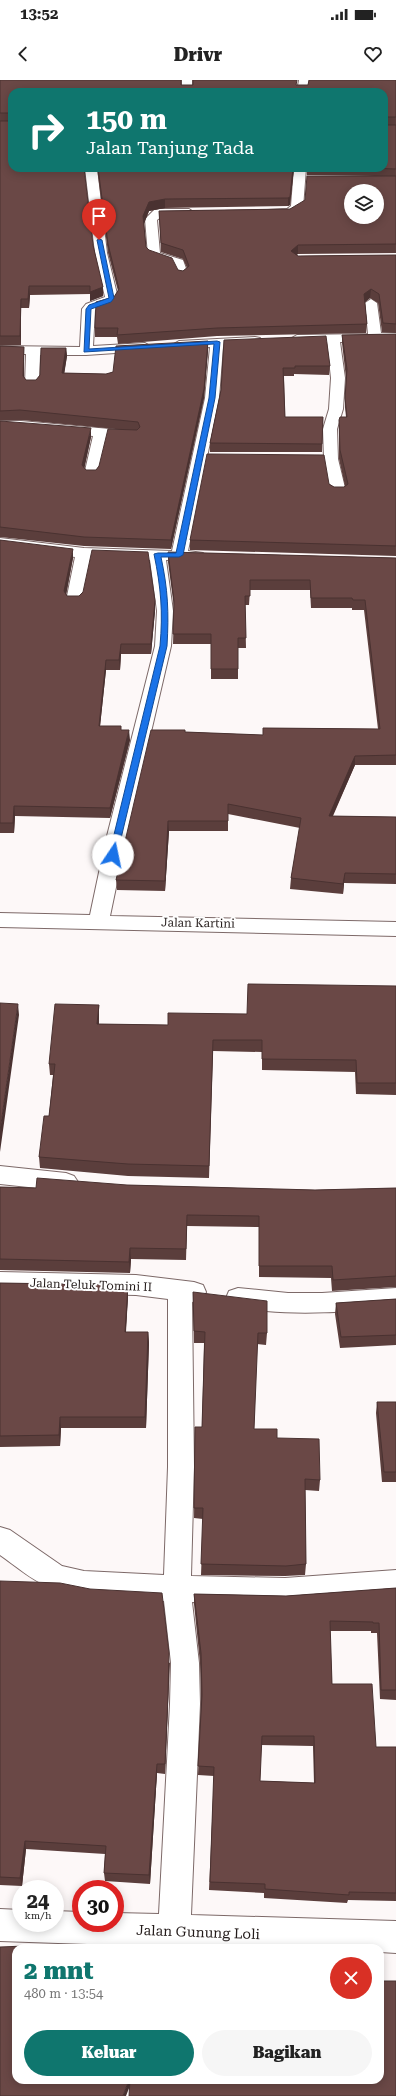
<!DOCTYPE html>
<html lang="id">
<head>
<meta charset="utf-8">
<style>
	body { margin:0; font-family:"Roboto Serif",serif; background:#f6f6f6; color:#222; height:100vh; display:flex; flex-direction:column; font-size:15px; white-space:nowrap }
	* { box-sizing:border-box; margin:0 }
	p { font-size:13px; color:#767676 }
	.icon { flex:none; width:22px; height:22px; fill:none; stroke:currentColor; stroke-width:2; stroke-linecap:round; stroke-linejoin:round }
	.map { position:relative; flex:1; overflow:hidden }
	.details { position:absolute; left:12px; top:1864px; width:372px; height:140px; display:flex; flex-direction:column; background:#fff; border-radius:12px; box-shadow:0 2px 10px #0003 }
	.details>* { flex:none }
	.banner { position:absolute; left:8px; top:8px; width:380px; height:84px; border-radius:12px; box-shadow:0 2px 10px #0003; background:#0f766e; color:#fff; overflow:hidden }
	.controls { position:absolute; left:344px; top:104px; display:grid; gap:8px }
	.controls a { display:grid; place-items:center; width:40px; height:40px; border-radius:50%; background:#fff; box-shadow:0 2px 10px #0003; font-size:20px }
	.speed { position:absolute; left:12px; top:1800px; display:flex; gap:8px; font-size:20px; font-weight:700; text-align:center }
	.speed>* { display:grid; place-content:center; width:52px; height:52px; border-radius:50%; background:#fff; box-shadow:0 2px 10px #0003; line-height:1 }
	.speed small { font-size:10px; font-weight:400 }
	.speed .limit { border:6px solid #d22; background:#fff; color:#111 }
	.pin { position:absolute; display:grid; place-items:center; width:34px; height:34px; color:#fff; margin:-41px -17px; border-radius:50% 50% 50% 0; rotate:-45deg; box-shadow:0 0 4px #0007 }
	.pin .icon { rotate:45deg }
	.me { position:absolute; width:44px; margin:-22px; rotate:11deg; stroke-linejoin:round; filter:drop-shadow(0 0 3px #0008) }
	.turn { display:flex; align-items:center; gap:14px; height:84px; padding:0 12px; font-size:18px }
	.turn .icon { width:52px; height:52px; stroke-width:2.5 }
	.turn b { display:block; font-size:28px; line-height:34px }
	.round { display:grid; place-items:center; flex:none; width:42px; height:42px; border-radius:21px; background:#f6f6f6 }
	.overview { display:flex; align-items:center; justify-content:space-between; height:68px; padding:0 12px }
	h1 { font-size:24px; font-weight:800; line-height:30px; color:#0f766e }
	.action { display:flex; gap:8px; margin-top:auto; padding:8px 12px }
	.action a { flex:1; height:46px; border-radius:24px; background:#0f766e; color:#fff; font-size:16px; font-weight:800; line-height:46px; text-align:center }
	.action a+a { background:#f6f6f6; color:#222 }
	.status { display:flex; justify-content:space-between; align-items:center; height:28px; padding:0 20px; background:#fff; direction:ltr }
	.status svg { height:11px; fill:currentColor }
	header { display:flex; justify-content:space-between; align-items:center; height:52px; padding:0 12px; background:#fff; font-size:18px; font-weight:800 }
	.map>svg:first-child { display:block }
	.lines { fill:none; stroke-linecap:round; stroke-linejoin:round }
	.minor-casing { stroke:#7d6968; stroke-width:2 }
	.minor { fill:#fff; fill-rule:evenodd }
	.wall { fill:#5b3e3c; fill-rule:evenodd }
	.shaded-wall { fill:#4a3231 }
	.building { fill:#6a4846; stroke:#4a3231; fill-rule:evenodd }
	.route { fill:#1a73e8; stroke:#114b97 }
	.labels { text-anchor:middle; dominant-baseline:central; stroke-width:4; stroke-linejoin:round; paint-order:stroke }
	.street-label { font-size:12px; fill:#231b1a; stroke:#fff }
	.near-street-label { font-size:14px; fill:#231b1a; stroke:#fff }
</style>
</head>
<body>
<div class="status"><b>13:52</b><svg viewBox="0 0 49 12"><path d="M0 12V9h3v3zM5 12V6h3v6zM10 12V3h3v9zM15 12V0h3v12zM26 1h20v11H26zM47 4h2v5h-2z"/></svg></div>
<header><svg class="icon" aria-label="back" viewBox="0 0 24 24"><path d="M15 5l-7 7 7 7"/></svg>Drivr<svg class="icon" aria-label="heart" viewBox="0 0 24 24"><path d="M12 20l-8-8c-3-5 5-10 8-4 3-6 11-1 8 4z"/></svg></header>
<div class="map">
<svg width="396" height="2016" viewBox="0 0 396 2016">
	<rect width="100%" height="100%" fill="#fdf8f8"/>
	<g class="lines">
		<!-- minor casing -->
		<g class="minor-casing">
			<path id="minor" d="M 182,0 L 192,0 L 192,12 L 182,12 Z
				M 299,0 L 309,0 L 307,12 L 297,12 Z
				M 85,88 L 97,88 L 107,173 L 118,218 L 114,224 L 95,230 L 93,266 L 145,263 L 152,267 L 145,271 L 86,275 L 40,275 L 39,304 L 37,307 L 27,307 L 25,304 L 26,274 L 0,274 L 0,266 L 80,267 L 82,229 L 86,224 L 105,217 L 95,173 Z
				M 294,88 L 306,88 L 303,128 L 290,136 L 268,136 L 266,133 L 268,130 L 287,129 L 291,126 Z
				M 158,129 L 189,129 L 195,133 L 189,137 L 161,137 L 157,140 L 160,173 L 183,180 L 188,194 L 186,197 L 178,197 L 173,185 L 150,178 L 148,175 L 145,139 L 154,130 Z
				M 371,219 L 377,223 L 381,253 L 396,253 L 396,261 L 340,262 L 345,298 L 343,329 L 337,349 L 338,379 L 346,412 L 343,415 L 333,415 L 330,412 L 324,379 L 323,349 L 329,329 L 331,298 L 327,262 L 297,263 L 290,259 L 297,255 L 368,254 L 365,223 Z
				M 255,257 L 260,258 L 262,261 L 260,264 L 223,267 L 219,318 L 188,471 L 203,473 L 205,476 L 203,479 L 166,480 L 173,531 L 171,566 L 125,764 L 110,836 L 396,842 L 396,856 L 0,847 L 0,833 L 90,835 L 105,764 L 155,566 L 157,531 L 150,480 L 91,478 L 82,521 L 80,524 L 68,524 L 66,521 L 75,477 L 0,468 L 0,458 L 84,468 L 172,471 L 205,318 L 210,267 L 179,269 L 172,265 L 179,261 Z
				M 0,341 L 21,341 L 132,351 L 137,352 L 139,355 L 137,358 L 107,357 L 98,395 L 96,398 L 86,398 L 84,395 L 93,356 L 0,349 Z
				M 0,1086 L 66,1093 L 74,1096 L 78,1102 L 74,1108 L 66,1111 L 0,1104 Z
				M 0,1192 L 136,1195 L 194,1202 L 203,1205 L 206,1212 L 203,1219 L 192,1222 L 194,1387 L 191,1496 L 285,1498 L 396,1490 L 396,1516 L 285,1524 L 192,1522 L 199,1583 L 200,1624 L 191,1835 L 396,1841 L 396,1873 L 380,1872 L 380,1868 L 174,1867 L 0,1861 L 0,1829 L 21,1830 L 21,1843 L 55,1843 L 55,1831 L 81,1832 L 81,1843 L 115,1843 L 115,1833 L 159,1834 L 170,1624 L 171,1583 L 164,1521 C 127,1519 84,1522 49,1507 C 31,1500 16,1486 0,1475 L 0,1447 L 10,1450 L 62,1486 L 84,1491 L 164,1495 L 168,1387 L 168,1219 L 136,1215 L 0,1212 Z
				M 238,1208 L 288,1213 L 322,1213 L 396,1208 L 396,1228 C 353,1231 309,1235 266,1231 C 254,1229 241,1229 229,1225 L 226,1218 L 229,1211 Z"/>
		</g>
		<!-- minor -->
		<use href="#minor" class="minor"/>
	</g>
	<!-- wall -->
	<path class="wall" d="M 0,0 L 181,5 L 308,5 L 396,0 L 396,45 L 384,45 L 384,12 L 12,12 L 12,41 L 0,41 Z
		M 0,41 L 93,165 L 103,216 L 90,221 L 90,214 L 30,215 L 29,228 L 21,228 L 21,265 L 0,265 Z
		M 396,45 L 396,173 L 298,174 L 296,175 L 298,176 L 396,175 L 396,253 L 382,252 L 378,223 L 370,218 L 365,222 L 367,244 L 366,253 L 217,256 L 118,264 L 117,257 L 95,257 L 95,248 L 118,211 L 108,173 L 97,88 L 294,88 L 290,125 L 288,126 L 165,128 L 149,131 L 144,143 L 146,167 L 149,170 L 178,190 L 183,191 L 187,188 L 183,179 L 161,172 L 159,131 L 290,129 L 375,96 L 307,95 L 307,88 L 384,88 Z
		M 396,254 L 396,476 L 190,470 L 190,460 L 329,404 L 334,407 L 344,407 L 345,406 L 339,379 L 339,340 L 346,337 L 345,327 L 346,298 L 342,263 L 342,255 Z
		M 224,260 L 330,286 L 329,295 L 294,294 L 294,296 L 284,296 L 285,337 L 323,337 L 322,372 L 210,372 L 210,363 L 221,310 Z
		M 0,266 L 24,267 L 24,297 L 26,300 L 36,300 L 66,268 L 67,276 L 64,293 L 106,294 L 208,270 L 204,318 L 171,469 L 84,466 L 0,457 L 0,341 L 91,357 L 84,388 L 86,390 L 96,390 L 126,350 L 21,340 L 0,340 Z
		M 0,460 L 73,478 L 66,514 L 67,516 L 155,521 L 155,531 L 151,574 L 121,574 L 120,590 L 106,590 L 100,646 L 121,646 L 121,650 L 130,660 L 110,738 L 15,736 L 14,753 L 0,753 Z
		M 168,472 L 396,478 L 396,685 L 355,685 L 333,736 L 396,737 L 396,804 L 344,803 L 343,814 L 290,809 L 291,798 L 300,748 L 228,734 L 228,751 L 169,751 L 165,811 L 117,810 L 116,800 L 185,652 L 263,655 L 263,648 L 378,649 L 364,530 L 352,530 L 352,528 L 311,528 L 310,510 L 250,510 L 249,525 L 245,525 L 246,568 L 238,568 L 238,599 L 211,599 L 211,564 L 173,564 L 174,527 L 168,482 Z
		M 396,906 L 396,1015 L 356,1014 L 355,992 L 262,990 L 262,972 L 213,971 L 209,1098 L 128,1096 L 40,1088 L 39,1077 L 49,1036 L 53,995 L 50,995 L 49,984 L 99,925 L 99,944 L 168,945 L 247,934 Z
		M 127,1105 L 315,1110 L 396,1108 L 396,1207 L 332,1211 L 331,1198 L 259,1197 L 259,1147 L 187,1146 L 186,1180 L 131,1179 L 130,1193 L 0,1190 L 0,1107 L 36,1108 Z
		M 0,1203 L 128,1205 L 128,1216 L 126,1252 L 148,1252 L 149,1263 L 146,1348 L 61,1348 L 60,1366 L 0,1367 Z
		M 193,1212 L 267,1253 L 266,1265 L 257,1264 L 254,1349 L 277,1358 L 320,1400 L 319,1411 L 305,1410 L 306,1484 L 305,1495 L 285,1496 L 201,1495 L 203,1439 L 194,1438 L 195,1347 L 202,1347 L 204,1263 L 194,1263 Z
		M 396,1219 L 396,1267 L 396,1265 L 340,1268 L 335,1234 L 336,1223 Z
		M 377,1322 L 396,1322 L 396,1402 L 382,1402 L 376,1333 Z
		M 0,1501 L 170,1583 L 168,1624 L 165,1694 L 157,1693 L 150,1804 L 105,1801 L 104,1793 L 105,1774 L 26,1769 L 22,1806 L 0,1805 Z
		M 396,1508 L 396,1620 L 380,1619 L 377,1553 L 371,1553 L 371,1551 L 330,1551 L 332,1604 L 376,1667 L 396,1667 L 396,1821 L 348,1820 L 347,1823 L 264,1818 L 264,1813 L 209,1810 L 214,1696 L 198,1695 L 201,1619 L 200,1583 L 194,1524 L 194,1514 L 286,1516 ZM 261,1665 L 313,1666 L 314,1703 L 260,1701 Z"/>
	<!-- shaded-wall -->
	<path class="shaded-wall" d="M 293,88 L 294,88 L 290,125 L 288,126 L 288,118 Z
		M 165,119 L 165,128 L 149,131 L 144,144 L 143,136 L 149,122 Z
		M 298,165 L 298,174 L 291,179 L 291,171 Z
		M 29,206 L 30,215 L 29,228 L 28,219 Z
		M 103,207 L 103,216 L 90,221 L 90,212 Z
		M 371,209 L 370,218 L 364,223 L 364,214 Z
		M 21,219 L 21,265 L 20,256 Z
		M 208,261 L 208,270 L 204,318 L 171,469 L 171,460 Z
		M 24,267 L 24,305 L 23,296 Z
		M 66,268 L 67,276 L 63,302 L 62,293 Z
		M 91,348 L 91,357 L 83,395 L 82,385 Z
		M 73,469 L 73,478 L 65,521 L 64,511 Z
		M 155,521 L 155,531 L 151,574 L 151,564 Z
		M 121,564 L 121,574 L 120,590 L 119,580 Z
		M 106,580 L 106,590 L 99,656 L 99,646 Z
		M 129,650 L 130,660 L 110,738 L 110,728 Z
		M 355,676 L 355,685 L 328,746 L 329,736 Z
		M 14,726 L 15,736 L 14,753 L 13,743 Z
		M 168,741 L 169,751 L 165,811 L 165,801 Z
		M 345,793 L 344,803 L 343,814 L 343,804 Z
		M 18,924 L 19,935 L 0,1072 L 0,1051 Z
		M 99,925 L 99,936 L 98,955 L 97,944 Z
		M 130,1168 L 131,1179 L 130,1193 L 129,1182 Z
		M 128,1205 L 128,1216 L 125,1263 L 125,1252 Z
		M 148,1252 L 149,1263 L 146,1348 L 145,1337 Z
		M 60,1337 L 61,1348 L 60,1366 L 59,1355 Z
		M 169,1573 L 168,1624 L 165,1694 L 165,1684 Z
		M 157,1684 L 157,1693 L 150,1804 L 149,1795 Z
		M 25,1761 L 26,1769 L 22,1806 L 20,1798 Z
		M 129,2000 L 131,2000 L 131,2003 L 126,2016 L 123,2016 Z"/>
	<!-- building -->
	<path class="building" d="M 0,0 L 181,0 L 181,5 L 193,5 L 193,0 L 297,0 L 296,5 L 308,5 L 309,0 L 396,0 L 396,37 L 384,37 L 384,12 L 12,12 L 12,33 L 0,33 Z
		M 0,41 L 12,41 L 12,88 L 84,88 L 93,165 L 103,207 L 90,212 L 90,206 L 29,206 L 28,219 L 21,219 L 20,256 L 0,256 Z
		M 384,45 L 396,45 L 396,89 L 365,88 L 384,88 Z
		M 98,88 L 293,88 L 290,117 L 288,118 L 165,119 L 149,122 L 143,136 L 146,167 L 149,170 L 172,178 L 178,190 L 183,191 L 189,186 L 183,170 L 161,163 L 159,131 L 290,129 L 305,120 L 307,96 L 396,96 L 396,164 L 298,165 L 291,171 L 298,176 L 396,175 L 396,244 L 383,243 L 379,214 L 371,209 L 364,214 L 367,244 L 217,248 L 117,255 L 118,248 L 95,248 L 96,222 L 114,217 L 119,209 L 108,164 ZM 351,111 L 377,111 L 377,137 L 351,137 Z
		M 396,254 L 396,466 L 190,460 L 207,374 L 324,375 L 329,404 L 334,407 L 344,407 L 348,404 L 340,370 L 339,340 L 340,337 L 347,337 L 345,318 L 347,289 L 342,255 Z
		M 326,256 L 330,286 L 295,286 L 295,288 L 283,288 L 285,337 L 323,337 L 322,364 L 210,363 L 221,310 L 224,260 Z
		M 208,261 L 204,309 L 171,460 L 84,457 L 0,447 L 0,341 L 91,348 L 82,385 L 86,390 L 96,390 L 99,386 L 108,349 L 137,350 L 140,347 L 138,342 L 20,330 L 0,331 L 0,266 L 24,267 L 23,296 L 26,300 L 36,300 L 40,295 L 41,268 L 66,268 L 62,293 L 106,294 L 113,292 L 116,266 Z
		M 0,460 L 73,469 L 64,511 L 67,516 L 79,516 L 83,512 L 92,470 L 148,472 L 155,521 L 151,564 L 121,564 L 119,580 L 106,580 L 99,646 L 121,646 L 121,650 L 129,650 L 110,728 L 14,726 L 13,743 L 0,743 Z
		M 168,472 L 396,478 L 396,675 L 355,676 L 329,736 L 396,737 L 396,794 L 345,793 L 343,804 L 291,798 L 301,738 L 228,724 L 228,741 L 168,741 L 165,801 L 116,800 L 151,650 L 185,650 L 185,652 L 263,655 L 263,648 L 380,649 L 365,520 L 353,520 L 352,518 L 311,518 L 310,500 L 250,500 L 250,516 L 245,516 L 246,558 L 238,558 L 238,589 L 211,589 L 211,554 L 173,554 L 174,521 Z
		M 248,904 L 396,906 L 396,1003 L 357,1003 L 356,980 L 262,979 L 262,960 L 213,960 L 209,1086 L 128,1084 L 39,1077 L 44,1036 L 49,1036 L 55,984 L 49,984 L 55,924 L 99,925 L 97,944 L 168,945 L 168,933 L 247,934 Z
		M 0,923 L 18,924 L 0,1051 Z
		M 37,1098 L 127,1105 L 315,1110 L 396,1108 L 396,1196 L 333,1200 L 332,1186 L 259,1186 L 259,1136 L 187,1135 L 186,1169 L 130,1168 L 129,1182 L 0,1179 L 0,1107 L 36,1108 Z
		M 0,1203 L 128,1205 L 125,1252 L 148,1252 L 145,1337 L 60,1337 L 59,1355 L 0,1356 Z
		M 193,1212 L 267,1221 L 267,1253 L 258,1253 L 254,1349 L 277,1349 L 277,1358 L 319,1359 L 320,1400 L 305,1399 L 306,1484 L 286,1486 L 201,1484 L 203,1428 L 194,1428 L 195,1347 L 202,1347 L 205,1252 L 194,1251 Z
		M 396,1219 L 396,1255 L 341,1257 L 336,1223 Z
		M 377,1322 L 396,1322 L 396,1392 L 384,1392 Z
		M 0,1501 L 60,1503 L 90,1509 L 162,1513 L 169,1573 L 168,1615 L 165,1684 L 157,1684 L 149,1795 L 104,1793 L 106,1766 L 25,1761 L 20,1798 L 0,1797 Z
		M 396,1508 L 396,1610 L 381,1610 L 379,1543 L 373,1543 L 373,1542 L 330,1541 L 332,1604 L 372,1604 L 376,1667 L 396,1667 L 396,1813 L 349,1812 L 349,1815 L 265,1809 L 265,1804 L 210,1802 L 214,1687 L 198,1686 L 202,1615 L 201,1573 L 194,1514 L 286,1516 ZM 262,1656 L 314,1656 L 315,1703 L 260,1701 Z
		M 51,1865 L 51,1868 L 16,1868 L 16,2000 L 129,2000 L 123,2016 L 0,2016 L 0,1867 Z
		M 380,1901 L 396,1901 L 396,2016 L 129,2016 L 130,2000 L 380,2000 Z"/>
	<!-- route -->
	<path class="route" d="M 99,159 L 102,160 L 114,218 L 111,222 L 91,229 L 89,269 L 217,261 L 220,262 L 215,318 L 183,475 L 179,477 L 161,477 C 168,510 169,532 167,566 L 117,775 L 113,778 L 109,775 L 160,566 C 163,532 161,508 154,474 L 158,473 L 176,473 L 209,318 L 214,264 L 84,272 L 86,229 L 89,225 L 109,218 L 97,160 Z"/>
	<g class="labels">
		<!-- street labels -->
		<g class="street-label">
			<text transform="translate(198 843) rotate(1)">Jalan Kartini</text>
			<text transform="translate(91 1205) rotate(2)">Jalan Teluk Tomini II</text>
		</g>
		<!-- near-street labels -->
		<g class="near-street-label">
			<text transform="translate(198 1852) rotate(2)">Jalan Gunung Loli</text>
		</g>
	</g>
</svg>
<div class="controls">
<a><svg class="icon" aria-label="layers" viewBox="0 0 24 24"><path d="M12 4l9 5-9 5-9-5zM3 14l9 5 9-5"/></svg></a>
</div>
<div class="speed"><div>24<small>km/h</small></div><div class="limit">30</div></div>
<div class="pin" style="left:99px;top:160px;background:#d93025"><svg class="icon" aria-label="arrive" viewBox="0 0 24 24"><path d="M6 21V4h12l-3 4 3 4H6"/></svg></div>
<svg class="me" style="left:113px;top:775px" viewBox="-20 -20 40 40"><circle r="19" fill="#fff"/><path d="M0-13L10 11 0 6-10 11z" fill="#1a73e8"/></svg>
<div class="banner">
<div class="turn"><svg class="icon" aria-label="right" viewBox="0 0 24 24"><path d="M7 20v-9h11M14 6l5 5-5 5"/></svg><div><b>150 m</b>Jalan Tanjung Tada</div></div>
</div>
<section class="details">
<div class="overview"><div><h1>2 mnt</h1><p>480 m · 13:54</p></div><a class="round" style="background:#d93025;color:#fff"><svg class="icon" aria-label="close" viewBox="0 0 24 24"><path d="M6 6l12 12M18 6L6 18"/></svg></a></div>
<div class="action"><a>Keluar</a><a>Bagikan</a></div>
</section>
</div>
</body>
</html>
